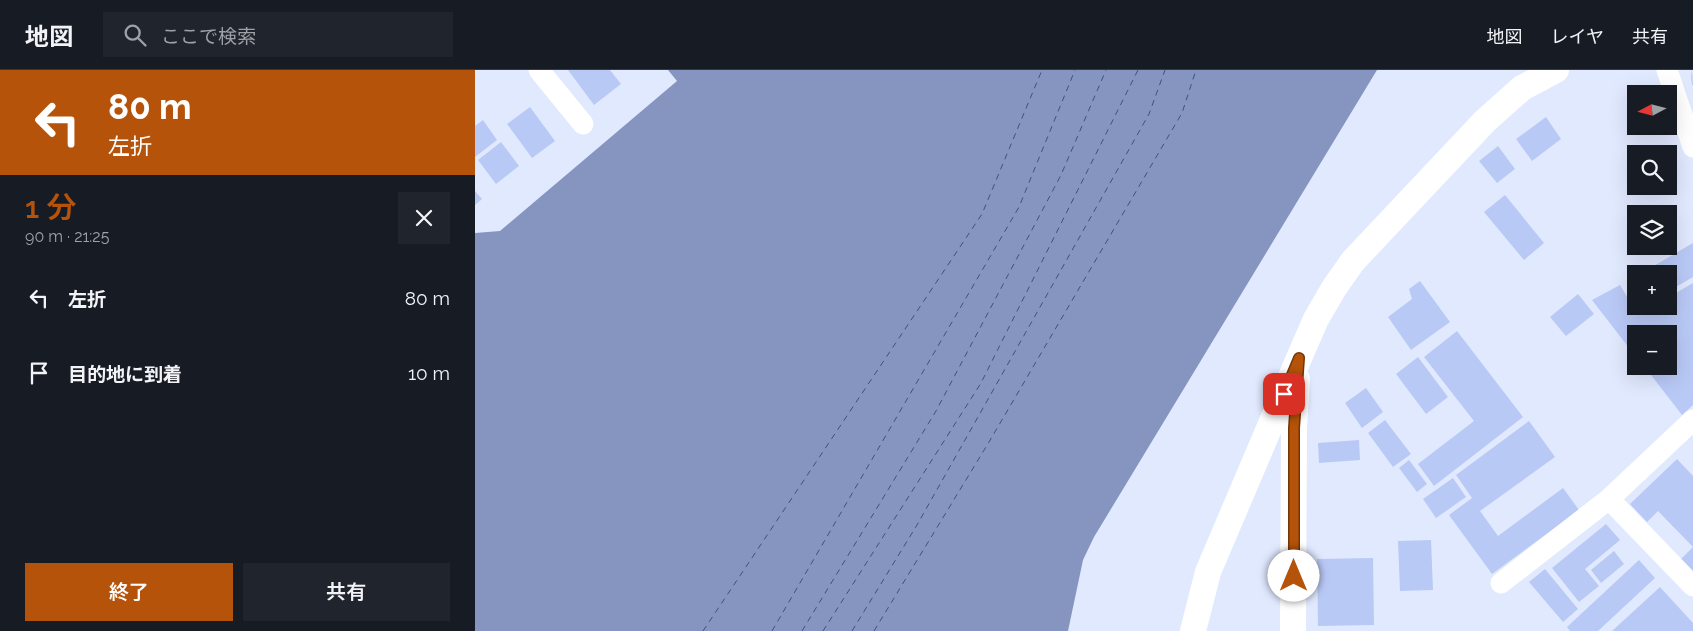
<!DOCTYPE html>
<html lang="ja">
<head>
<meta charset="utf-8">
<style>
	body { margin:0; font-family:Raleway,"Noto Sans JP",sans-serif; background:#20242c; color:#f1f3f6; height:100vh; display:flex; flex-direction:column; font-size:19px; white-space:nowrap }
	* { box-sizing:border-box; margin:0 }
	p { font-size:16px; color:#9ea1a6 }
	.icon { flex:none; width:28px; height:28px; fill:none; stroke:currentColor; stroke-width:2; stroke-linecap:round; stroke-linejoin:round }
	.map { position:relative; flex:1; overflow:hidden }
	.drawer { display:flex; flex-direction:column; background:#171b24; width:475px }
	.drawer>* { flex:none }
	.guide { background:#b45309; color:#fff; overflow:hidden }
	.needle { width:32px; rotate:263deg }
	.fabs { position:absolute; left:1152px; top:15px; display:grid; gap:10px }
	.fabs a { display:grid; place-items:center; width:50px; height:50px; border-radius:0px; background:#171b24; box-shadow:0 5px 20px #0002; font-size:25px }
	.pin { position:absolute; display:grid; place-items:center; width:42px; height:42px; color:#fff; margin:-21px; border-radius:10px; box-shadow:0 2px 8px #0006 }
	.me { position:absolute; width:55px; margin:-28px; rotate:0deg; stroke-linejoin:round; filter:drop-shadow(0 0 4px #0008) }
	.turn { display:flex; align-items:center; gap:18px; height:105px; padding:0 25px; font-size:22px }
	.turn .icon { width:65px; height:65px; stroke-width:2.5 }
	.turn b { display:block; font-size:35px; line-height:42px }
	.round { display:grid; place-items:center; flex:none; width:52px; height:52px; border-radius:0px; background:#20242c }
	.summary { display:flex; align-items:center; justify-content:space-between; height:85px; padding:0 25px }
	h1 { font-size:30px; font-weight:600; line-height:38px; color:#b45309 }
	.button { display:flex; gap:10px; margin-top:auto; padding:10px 25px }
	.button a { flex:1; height:58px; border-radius:0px; background:#b45309; color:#fff; font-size:20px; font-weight:600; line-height:58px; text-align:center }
	.button a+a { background:#20242c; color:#f1f3f6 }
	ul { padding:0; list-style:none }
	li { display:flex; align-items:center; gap:15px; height:75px; padding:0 25px }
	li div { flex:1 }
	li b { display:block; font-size:19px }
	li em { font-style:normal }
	header { display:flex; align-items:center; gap:30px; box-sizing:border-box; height:70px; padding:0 25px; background:#171b24; border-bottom:1px solid #363941 }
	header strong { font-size:24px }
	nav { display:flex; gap:28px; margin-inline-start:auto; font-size:18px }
	.search { width:350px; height:45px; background:#20242c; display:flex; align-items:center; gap:12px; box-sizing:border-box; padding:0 18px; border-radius:0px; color:#9ea1a6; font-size:19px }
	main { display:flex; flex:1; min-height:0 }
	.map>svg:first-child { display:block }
	.water { fill:#8695bf }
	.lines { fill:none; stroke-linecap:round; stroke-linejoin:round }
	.ferry { stroke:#3e4f87; stroke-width:1; stroke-dasharray:6 5; stroke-linecap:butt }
	.building { fill:#b9c9f6 }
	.minor { stroke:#fff; stroke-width:21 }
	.tertiary { stroke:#fff; stroke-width:26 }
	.route-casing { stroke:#753606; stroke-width:12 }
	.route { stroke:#b45309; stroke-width:9 }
</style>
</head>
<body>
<header>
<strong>地図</strong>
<div class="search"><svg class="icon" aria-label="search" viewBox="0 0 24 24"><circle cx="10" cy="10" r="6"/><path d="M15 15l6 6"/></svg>ここで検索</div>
<nav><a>地図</a><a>レイヤ</a><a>共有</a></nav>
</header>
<main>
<section class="drawer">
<div class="guide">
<div class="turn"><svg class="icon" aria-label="left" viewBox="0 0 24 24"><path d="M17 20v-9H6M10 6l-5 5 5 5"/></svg><div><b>80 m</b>左折</div></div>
</div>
<div class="summary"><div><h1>1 分</h1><p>90 m · 21:25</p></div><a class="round"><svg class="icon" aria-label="close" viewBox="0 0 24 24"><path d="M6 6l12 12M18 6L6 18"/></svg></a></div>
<ul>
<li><svg class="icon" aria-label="left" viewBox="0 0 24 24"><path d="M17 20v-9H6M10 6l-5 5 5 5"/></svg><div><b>左折</b></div><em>80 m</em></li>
<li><svg class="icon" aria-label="arrive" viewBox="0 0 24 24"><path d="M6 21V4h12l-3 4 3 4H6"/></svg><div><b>目的地に到着</b></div><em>10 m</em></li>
</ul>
<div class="button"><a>終了</a><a>共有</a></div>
</section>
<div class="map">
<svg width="1218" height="561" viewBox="0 0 1218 561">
	<rect width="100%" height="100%" fill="#e1e9ff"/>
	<!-- water -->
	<path class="water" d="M 193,0 L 902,0 L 619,467 L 608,490 L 593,561 L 0,561 L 0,163 L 25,161 L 202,11 Z"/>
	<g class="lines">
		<!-- ferry -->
		<path class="ferry" d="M 228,561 L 507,144 L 567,0
			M 297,561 L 544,137 L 600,0
			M 327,561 L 461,341 L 586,105 L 631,0
			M 348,561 L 506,313 L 663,0
			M 377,561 L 442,455 L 674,44 L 690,0
			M 399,561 L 514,372 L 707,43 L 721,0"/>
	</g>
	<!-- building -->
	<path class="building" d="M 93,0 L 135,0 L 146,14 L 119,35 Z
		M 1217,0 L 1218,15 L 1217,15 L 1216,6 Z
		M 55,37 L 80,71 L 57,88 L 32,54 Z
		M 1071,47 L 1086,69 L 1057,91 L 1041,69 Z
		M 8,50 L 22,70 L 0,87 L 0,56 Z
		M 26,72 L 44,96 L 21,114 L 3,90 Z
		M 1023,76 L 1040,99 L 1022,113 L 1004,91 Z
		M 0,121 L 7,129 L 0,135 Z
		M 1030,125 L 1069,173 L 1049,190 L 1009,142 Z
		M 1218,173 L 1218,207 L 1194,221 L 1194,204 L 1165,204 Z
		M 1161,206 L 1161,220 L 1155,209 Z
		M 945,211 L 975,252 L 936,280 L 913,247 L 937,229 L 934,219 Z
		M 1218,213 L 1218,335 L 1207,345 L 1169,296 L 1194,296 L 1194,264 L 1161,264 L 1161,287 L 1117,230 L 1145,215 L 1163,245 L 1177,236 L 1194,236 L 1194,227 Z
		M 1103,224 L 1119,244 L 1091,266 L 1075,247 Z
		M 982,261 L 1048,347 L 959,416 L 943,394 L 999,351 L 949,287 Z
		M 943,287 L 973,327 L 951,344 L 921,304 Z
		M 891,318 L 908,342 L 887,358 L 870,333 Z
		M 910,350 L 936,384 L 918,397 L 893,363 Z
		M 1054,351 L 1080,387 L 1005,441 L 1023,466 L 1088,418 L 1104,440 L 1017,504 L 974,445 L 997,428 L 981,405 Z
		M 884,370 L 885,390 L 844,393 L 843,373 Z
		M 1202,389 L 1218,406 L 1218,502 L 1206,489 L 1218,477 L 1183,441 L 1172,452 L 1155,434 Z
		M 934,390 L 952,414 L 942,422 L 924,398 Z
		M 978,408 L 991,427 L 961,448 L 948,429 Z
		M 1131,454 L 1145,470 L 1110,499 L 1124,516 L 1104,532 L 1077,498 Z
		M 956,470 L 958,520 L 925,521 L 923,471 Z
		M 1139,481 L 1149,494 L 1126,513 L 1116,500 Z
		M 898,488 L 899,555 L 843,556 L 842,489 Z
		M 1164,490 L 1180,508 L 1123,561 L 1095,561 L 1092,557 Z
		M 1070,499 L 1103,539 L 1088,552 L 1054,512 Z
		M 1185,517 L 1218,553 L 1218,561 L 1137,561 Z"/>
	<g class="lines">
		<!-- minor -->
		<path class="minor" d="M 64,0 L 108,54
			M 1192,0 L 1218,77
			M 1134,429 L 1218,516
			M 1026,513 L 1134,429 L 1218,350"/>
		<!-- tertiary -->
		<path class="tertiary" d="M 718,561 L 733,502 L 824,288 L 841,249 L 859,218 L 878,191 L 1010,51 L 1047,18 L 1081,0
			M 818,561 L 819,358 L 822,309"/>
	</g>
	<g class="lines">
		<!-- route casing -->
		<g class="route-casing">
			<path id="route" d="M 809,324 L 824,288 L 819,358 L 819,506"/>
		</g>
		<!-- route -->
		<use href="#route" class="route"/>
	</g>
</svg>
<div class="fabs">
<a><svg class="needle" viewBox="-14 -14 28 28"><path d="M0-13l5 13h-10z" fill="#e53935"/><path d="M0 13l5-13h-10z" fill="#9ea1a6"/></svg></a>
<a><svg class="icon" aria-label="search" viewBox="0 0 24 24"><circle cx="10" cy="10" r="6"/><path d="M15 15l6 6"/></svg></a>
<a><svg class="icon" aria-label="layers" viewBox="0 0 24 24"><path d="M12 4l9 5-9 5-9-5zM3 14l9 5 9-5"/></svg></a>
<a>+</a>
<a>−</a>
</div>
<div class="pin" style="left:809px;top:324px;background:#d93025"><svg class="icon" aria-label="arrive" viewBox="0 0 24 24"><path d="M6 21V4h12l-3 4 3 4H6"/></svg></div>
<svg class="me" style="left:819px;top:506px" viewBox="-20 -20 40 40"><circle r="19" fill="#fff"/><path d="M0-13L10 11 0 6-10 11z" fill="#b45309"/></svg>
</div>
</main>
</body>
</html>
